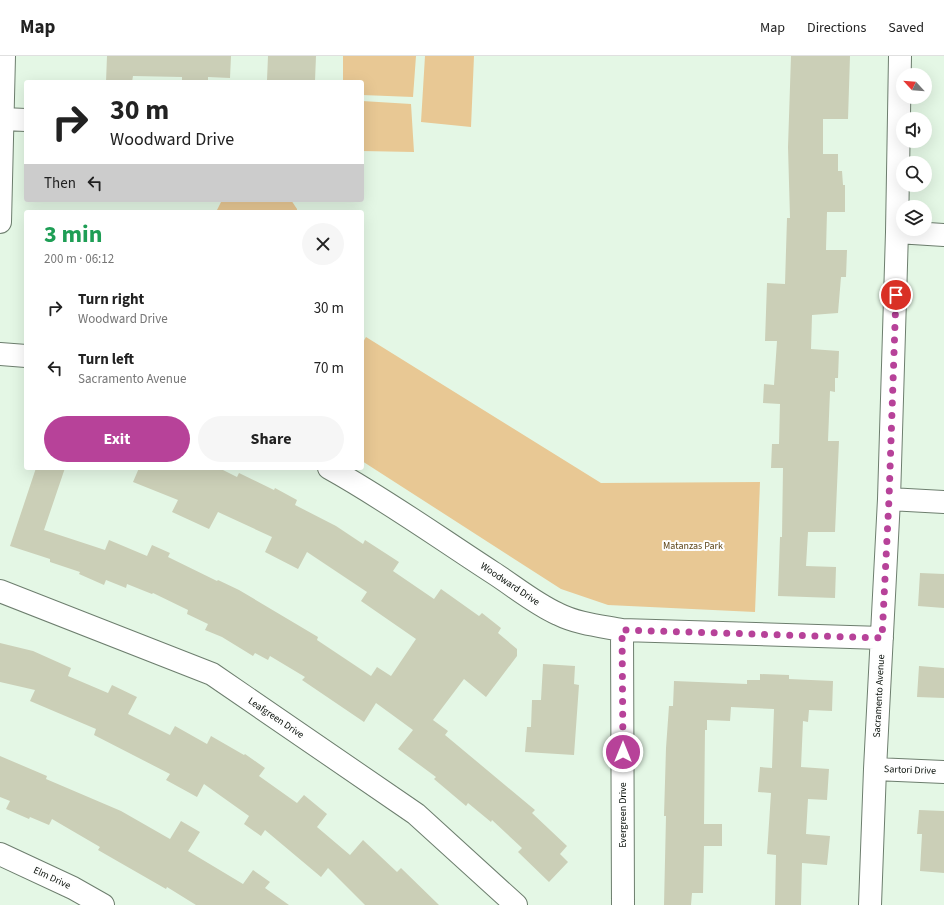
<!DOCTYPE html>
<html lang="en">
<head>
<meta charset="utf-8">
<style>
	body { margin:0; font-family:"Source Sans 3",sans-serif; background:#f6f6f6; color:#222; height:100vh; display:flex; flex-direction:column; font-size:15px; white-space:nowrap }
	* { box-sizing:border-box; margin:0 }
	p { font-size:13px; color:#767676 }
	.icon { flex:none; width:22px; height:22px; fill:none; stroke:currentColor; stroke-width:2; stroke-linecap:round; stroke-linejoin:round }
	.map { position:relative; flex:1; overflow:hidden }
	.sheet { position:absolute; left:24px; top:154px; width:340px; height:260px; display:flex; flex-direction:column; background:#fff; border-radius:4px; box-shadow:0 4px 16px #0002 }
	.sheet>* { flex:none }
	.hud { position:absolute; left:24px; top:24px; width:340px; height:122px; border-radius:4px; box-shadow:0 4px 16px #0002; background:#fff; color:#222; overflow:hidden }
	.needle { width:26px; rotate:296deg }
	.buttons { position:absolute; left:896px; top:12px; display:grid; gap:8px }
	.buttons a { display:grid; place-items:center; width:36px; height:36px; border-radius:50%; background:#fff; box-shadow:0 4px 16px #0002; font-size:20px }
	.pin { position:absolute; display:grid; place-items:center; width:34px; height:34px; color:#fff; margin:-17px; border:2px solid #fff; border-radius:50%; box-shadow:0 1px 4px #0007 }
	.me { position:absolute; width:44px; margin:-22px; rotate:0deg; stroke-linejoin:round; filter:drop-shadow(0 0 3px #0008) }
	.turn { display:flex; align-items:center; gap:14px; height:84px; padding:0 20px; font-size:18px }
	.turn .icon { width:52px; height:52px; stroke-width:2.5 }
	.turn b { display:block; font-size:28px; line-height:34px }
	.then { display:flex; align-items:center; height:38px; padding:0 20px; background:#0003; gap:8px; font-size:15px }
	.round { display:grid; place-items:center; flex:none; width:42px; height:42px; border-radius:21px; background:#f6f6f6 }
	.head { display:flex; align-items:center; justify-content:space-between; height:68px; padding:0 20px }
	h1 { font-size:24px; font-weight:700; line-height:30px; color:#1e9e55 }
	.primary-button { display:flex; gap:8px; margin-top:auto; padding:8px 20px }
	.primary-button a { flex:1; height:46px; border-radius:24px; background:#b74299; color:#fff; font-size:16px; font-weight:700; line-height:46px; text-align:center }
	.primary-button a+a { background:#f6f6f6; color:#222 }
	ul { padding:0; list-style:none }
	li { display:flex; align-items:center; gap:12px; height:60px; padding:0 20px }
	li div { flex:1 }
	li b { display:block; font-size:15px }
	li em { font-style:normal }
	header { display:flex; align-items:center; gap:24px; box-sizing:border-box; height:56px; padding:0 20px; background:#fff; border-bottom:1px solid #e0e0e0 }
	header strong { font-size:19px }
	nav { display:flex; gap:22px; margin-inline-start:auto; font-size:14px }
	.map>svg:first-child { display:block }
	.green { fill:#e8c894 }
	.building { fill:#cbcfb7 }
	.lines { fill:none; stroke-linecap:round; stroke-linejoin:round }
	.minor-casing { stroke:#6d7e6e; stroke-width:24 }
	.minor { stroke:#fff; stroke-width:22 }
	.route { stroke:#b74299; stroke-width:7; stroke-dasharray:0 12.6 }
	.labels { text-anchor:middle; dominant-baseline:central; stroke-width:4; stroke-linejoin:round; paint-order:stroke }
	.park-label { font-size:10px; fill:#5e4518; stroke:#fefefe }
	.street-label { font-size:10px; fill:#09100a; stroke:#fefefe }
</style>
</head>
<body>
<header>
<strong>Map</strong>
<nav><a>Map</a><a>Directions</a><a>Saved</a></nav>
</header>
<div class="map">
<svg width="944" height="849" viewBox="0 0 944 849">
	<rect width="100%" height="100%" fill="#e4f7e5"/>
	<!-- green -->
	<path class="green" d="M 343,0 L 416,0 L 413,41 L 362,39 L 362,26 L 343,26 Z
		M 425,0 L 474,0 L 471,71 L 421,66 Z
		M 362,45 L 411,48 L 414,96 L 362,95 Z
		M 222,144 L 291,144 L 297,153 L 297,156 L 216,156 Z
		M 366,281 L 601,427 L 760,426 L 755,556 L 608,549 L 561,533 L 362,405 L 362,288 Z"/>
	<!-- building -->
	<path class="building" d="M 107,0 L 231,0 L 230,22 L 208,21 L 208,26 L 182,26 L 182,21 L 133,20 L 132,26 L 106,26 Z
		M 268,0 L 316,0 L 315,25 L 267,24 Z
		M 791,0 L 850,0 L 848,63 L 823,63 L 823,98 L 838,98 L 838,115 L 842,115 L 843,129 L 845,129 L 845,156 L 827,156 L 826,194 L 847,194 L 846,221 L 841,221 L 838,257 L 812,259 L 811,293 L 839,295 L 838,322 L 835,322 L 835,336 L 830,335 L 828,385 L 839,385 L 835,476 L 808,476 L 806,510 L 836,511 L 835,542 L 778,540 L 780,481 L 782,481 L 783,412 L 771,412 L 772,388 L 779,388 L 780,348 L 763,347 L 764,328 L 774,329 L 777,285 L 765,285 L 767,227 L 785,228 L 787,162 L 790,162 L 788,91 Z
		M 36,412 L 65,412 L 44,474 L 105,494 L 109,484 L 147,500 L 152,489 L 170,497 L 168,501 L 217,525 L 218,524 L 239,534 L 318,581 L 317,584 L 371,620 L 377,611 L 391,620 L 416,583 L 361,545 L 367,536 L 307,496 L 298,513 L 265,496 L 272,481 L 218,456 L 209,473 L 172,456 L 178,444 L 133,426 L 139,412 L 219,412 L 237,421 L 239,417 L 274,434 L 275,432 L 297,444 L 295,449 L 336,470 L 363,488 L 365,484 L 399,506 L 393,515 L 434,543 L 441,533 L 479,560 L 482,557 L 501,572 L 498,577 L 517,593 L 517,600 L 486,641 L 464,623 L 433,664 L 448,675 L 445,679 L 535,754 L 532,757 L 567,790 L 560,798 L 568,806 L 549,826 L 518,796 L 522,792 L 492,764 L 491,766 L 468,747 L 466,750 L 434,723 L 436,721 L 398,693 L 413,674 L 376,647 L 364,666 L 302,624 L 305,621 L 270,600 L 268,604 L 255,597 L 253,600 L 222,581 L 205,574 L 208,568 L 187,558 L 188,554 L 153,537 L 152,538 L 127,528 L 126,532 L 106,524 L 104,529 L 79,518 L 80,516 L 50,506 L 50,503 L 10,490 Z
		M 920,517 L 944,518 L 944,552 L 918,550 Z
		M 0,587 L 33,595 L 71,612 L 68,620 L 108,637 L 112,629 L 137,641 L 128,658 L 170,679 L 175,670 L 207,688 L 211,680 L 244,699 L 245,698 L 265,712 L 259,720 L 297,747 L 304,739 L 327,758 L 317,771 L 350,799 L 363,784 L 397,816 L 401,812 L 439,849 L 365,849 L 328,812 L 321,821 L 265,774 L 261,780 L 244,768 L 249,760 L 204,728 L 197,741 L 166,724 L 170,718 L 94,679 L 96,673 L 30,645 L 35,634 L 0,626 Z
		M 543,608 L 575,610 L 574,628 L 579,629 L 574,699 L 525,696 L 527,671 L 531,671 L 532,644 L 541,644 Z
		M 919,610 L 944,612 L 944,642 L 917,641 Z
		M 760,618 L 789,619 L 789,623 L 833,625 L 832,655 L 809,654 L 808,666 L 803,665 L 801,711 L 829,713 L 827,744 L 808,743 L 806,778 L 830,780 L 827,809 L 802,807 L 801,849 L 775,849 L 776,799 L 767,798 L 771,737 L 758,736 L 760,711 L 772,712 L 774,653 L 731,651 L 730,665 L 707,664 L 707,674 L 705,674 L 704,768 L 722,768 L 722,790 L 704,790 L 703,837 L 692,837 L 691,849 L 664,849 L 666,760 L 664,760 L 666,692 L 669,650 L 673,650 L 674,625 L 747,628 L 747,624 L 760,624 Z
		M 0,700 L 47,720 L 46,723 L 121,755 L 170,783 L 181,765 L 200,776 L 188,795 L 243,828 L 253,814 L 270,826 L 265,832 L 289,849 L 196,849 L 167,831 L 166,833 L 98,794 L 100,791 L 52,763 L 49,769 L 30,761 L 29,763 L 6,753 L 10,745 L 0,741 Z
		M 919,754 L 944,755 L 944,817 L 920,815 L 922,778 L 917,778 Z"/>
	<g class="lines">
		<!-- minor casing -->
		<g class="minor-casing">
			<path id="minor" d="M 3,63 L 26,64
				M 0,166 L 4,0
				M 897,176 L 944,179
				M 0,298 L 26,300
				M 329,412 C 385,443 438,481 492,516 C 514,530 534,547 558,558 C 578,568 601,570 622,574 L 882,582
				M 889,443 L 944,446
				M 0,535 L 212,618 L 416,758 L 516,849
				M 622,574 L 623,849
				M 875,713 L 944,716
				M 0,798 L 73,832 L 103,849
				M 870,849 L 875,713 L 889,443 L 897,176 L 900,0"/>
		</g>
		<!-- minor -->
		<use href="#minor" class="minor"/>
	</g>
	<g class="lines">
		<!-- route -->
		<path class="route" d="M 623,696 L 622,574 L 882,582 L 889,443 L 896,239"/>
	</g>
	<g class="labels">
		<!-- park labels -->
		<g class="park-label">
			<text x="693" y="490">Matanzas Park</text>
		</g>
		<!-- street labels -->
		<g class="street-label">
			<text transform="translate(510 528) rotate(34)">Woodward Drive</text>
			<text transform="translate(879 640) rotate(-87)">Sacramento Avenue</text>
			<text transform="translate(276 662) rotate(34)">Leafgreen Drive</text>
			<text transform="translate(910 714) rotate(2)">Sartori Drive</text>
			<text transform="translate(623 759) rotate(-90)">Evergreen Drive</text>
			<text transform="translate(52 822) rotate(25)">Elm Drive</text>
		</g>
	</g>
</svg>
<div class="buttons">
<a><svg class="needle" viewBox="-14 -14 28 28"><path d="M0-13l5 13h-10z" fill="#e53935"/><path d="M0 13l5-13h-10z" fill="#767676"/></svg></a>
<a><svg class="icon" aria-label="sound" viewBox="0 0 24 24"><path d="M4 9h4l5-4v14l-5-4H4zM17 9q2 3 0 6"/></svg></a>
<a><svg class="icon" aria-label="search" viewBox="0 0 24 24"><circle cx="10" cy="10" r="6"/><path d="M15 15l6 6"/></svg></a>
<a><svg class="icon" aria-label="layers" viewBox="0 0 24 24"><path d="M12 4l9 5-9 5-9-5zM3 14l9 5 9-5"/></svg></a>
</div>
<div class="pin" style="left:896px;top:239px;background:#d93025"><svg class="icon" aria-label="arrive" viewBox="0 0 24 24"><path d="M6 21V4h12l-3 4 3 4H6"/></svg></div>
<svg class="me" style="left:623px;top:696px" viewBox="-20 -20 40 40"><circle r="17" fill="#b74299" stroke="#fff" stroke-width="3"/><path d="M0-11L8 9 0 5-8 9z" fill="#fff"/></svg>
<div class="hud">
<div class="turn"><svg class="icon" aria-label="right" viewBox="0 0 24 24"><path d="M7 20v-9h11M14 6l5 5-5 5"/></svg><div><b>30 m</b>Woodward Drive</div></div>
<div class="then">Then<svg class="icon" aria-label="left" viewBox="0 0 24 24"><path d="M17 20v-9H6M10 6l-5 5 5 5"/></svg></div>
</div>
<section class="sheet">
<div class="head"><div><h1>3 min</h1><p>200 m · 06:12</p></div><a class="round"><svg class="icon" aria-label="close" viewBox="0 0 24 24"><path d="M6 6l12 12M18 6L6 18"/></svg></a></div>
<ul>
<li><svg class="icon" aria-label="right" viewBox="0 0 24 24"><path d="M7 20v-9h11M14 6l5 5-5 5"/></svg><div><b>Turn right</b><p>Woodward Drive</p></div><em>30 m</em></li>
<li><svg class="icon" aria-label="left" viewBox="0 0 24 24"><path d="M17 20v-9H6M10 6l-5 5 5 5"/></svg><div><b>Turn left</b><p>Sacramento Avenue</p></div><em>70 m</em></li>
</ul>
<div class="primary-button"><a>Exit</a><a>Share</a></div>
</section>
</div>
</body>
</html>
